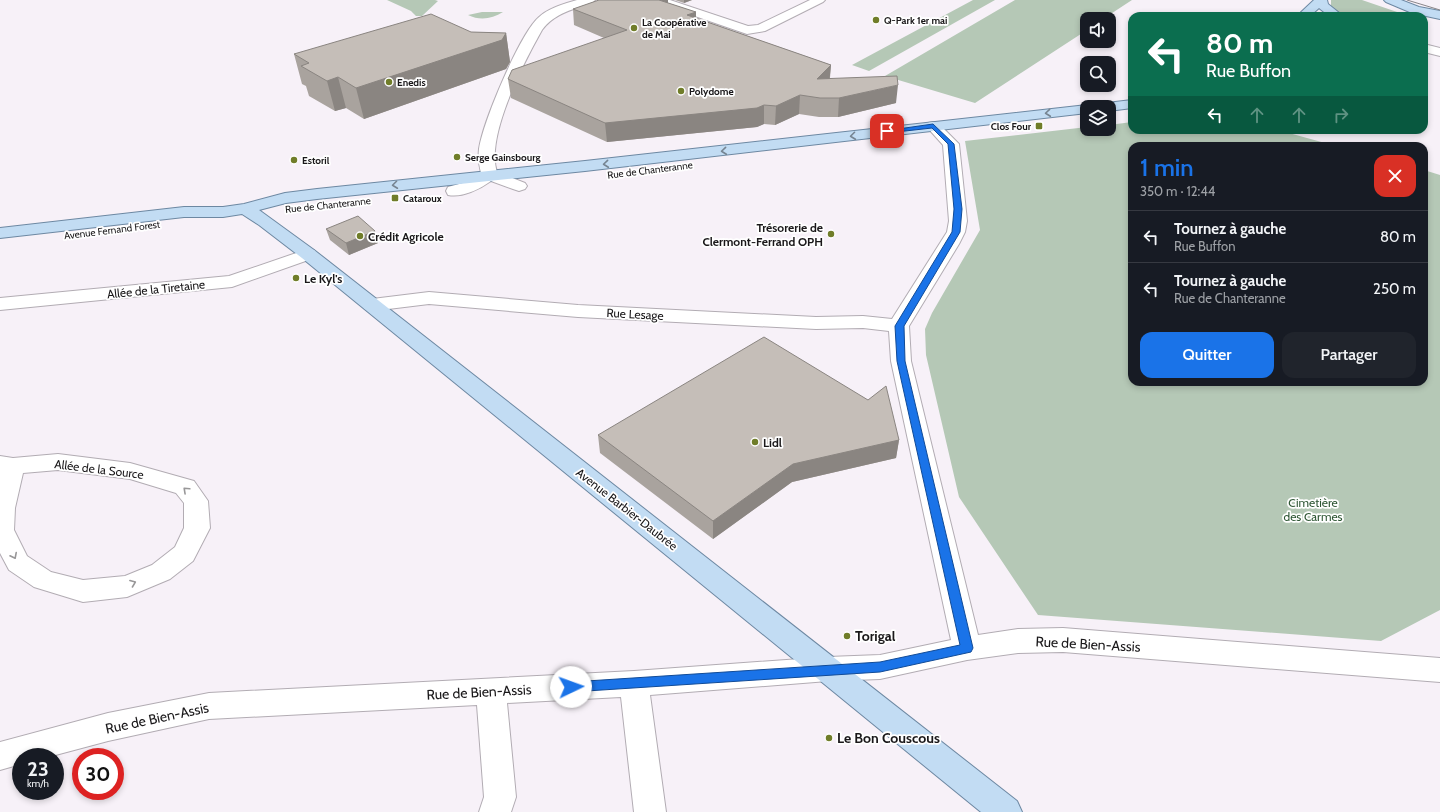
<!DOCTYPE html>
<html lang="fr">
<head>
<meta charset="utf-8">
<style>
	body { margin:0; font-family:Cabin,sans-serif; background:#20242c; color:#f1f3f6; height:100vh; display:flex; flex-direction:column; font-size:15px; white-space:nowrap }
	* { box-sizing:border-box; margin:0 }
	p { font-size:13px; color:#9ea1a6 }
	.icon { flex:none; width:22px; height:22px; fill:none; stroke:currentColor; stroke-width:2; stroke-linecap:round; stroke-linejoin:round }
	.map { position:relative; flex:1; overflow:hidden }
	.drawer { position:absolute; left:1128px; top:142px; width:300px; height:244px; display:flex; flex-direction:column; background:#171b24; border-radius:12px; box-shadow:0 2px 6px #0003 }
	.drawer>* { flex:none }
	.banner { position:absolute; left:1128px; top:12px; width:300px; height:122px; border-radius:12px; box-shadow:0 2px 6px #0003; background:#0b6e4f; color:#fff; overflow:hidden }
	.buttons { position:absolute; left:1080px; top:12px; display:grid; gap:8px }
	.buttons a { display:grid; place-items:center; width:36px; height:36px; border-radius:8px; background:#171b24; box-shadow:0 2px 6px #0003; font-size:20px }
	.speed { position:absolute; left:12px; top:748px; display:flex; gap:8px; font-size:20px; font-weight:700; text-align:center }
	.speed>* { display:grid; place-content:center; width:52px; height:52px; border-radius:50%; background:#171b24; box-shadow:0 2px 6px #0003; line-height:1 }
	.speed small { font-size:10px; font-weight:400 }
	.speed .limit { border:6px solid #d22; background:#fff; color:#111 }
	.pin { position:absolute; display:grid; place-items:center; width:34px; height:34px; color:#fff; margin:-17px; border-radius:8px; box-shadow:0 2px 6px #0006 }
	.me { position:absolute; width:44px; margin:-22px; rotate:87deg; stroke-linejoin:round; filter:drop-shadow(0 0 3px #0008) }
	.turn { display:flex; align-items:center; gap:14px; height:84px; padding:0 12px; font-size:18px }
	.turn .icon { width:52px; height:52px; stroke-width:2.5 }
	.turn b { display:block; font-size:28px; line-height:34px }
	.lanes { display:flex; align-items:center; height:38px; padding:0 12px; background:#0003; justify-content:center; gap:20px; direction:ltr }
	.lanes .off { opacity:.35 }
	.round { display:grid; place-items:center; flex:none; width:42px; height:42px; border-radius:12px; background:#20242c }
	.overview { display:flex; align-items:center; justify-content:space-between; height:68px; padding:0 12px }
	h1 { font-size:24px; font-weight:600; line-height:30px; color:#1a73e8 }
	.button { display:flex; gap:8px; margin-top:auto; padding:8px 12px }
	.button a { flex:1; height:46px; border-radius:12px; background:#1a73e8; color:#fff; font-size:16px; font-weight:600; line-height:46px; text-align:center }
	.button a+a { background:#20242c; color:#f1f3f6 }
	ul { padding:0; list-style:none }
	li { display:flex; align-items:center; gap:12px; height:52px; padding:0 12px; border-top:1px solid #363941 }
	li div { flex:1 }
	li b { display:block; font-size:15px }
	li em { font-style:normal }
	.map>svg:first-child { display:block }
	.green { fill:#b5c8b6 }
	.lines { fill:none; stroke-linecap:round; stroke-linejoin:round }
	.minor-casing { stroke:#b2acb3; stroke-width:2 }
	.major-casing { stroke:#6d88a2; stroke-width:2 }
	.minor { fill:#fff; fill-rule:evenodd }
	.major { fill:#c2dcf3; fill-rule:evenodd }
	.tram { stroke:#898589; stroke-width:1 }
	.wall { fill:#a9a39e }
	.shaded-wall { fill:#8a8581 }
	.building { fill:#c5beb8; stroke:#8a8581 }
	.oneway { stroke:#768491 }
	.oneway2 { stroke:#989798 }
	.route { fill:#1a73e8; stroke:#114b97 }
	.poi-dot { fill:#707d29; stroke:#fff; stroke-width:1.5 }
	.labels { text-anchor:middle; dominant-baseline:central; stroke-width:3.5; stroke-linejoin:round; paint-order:stroke }
	.far-poi-label { font-size:10px; font-weight:bold; fill:#1a181a; stroke:#fff; text-anchor:start }
	.far-street-label { font-size:10px; fill:#1a181a; stroke:#fff }
	.poi-label { font-size:12px; font-weight:bold; fill:#1a181a; stroke:#fff; text-anchor:start }
	.street-label { font-size:12px; fill:#1a181a; stroke:#fff }
	.park-label { font-size:12px; fill:#2e5634; stroke:#fff }
	.near-poi-label { font-size:14px; font-weight:bold; fill:#1a181a; stroke:#fff; text-anchor:start }
	.near-street-label { font-size:14px; fill:#1a181a; stroke:#fff }
</style>
</head>
<body>
<div class="map">
<svg width="1440" height="812" viewBox="0 0 1440 812">
	<rect width="100%" height="100%" fill="#f7f1f8"/>
	<!-- green -->
	<path class="green" d="M 387,0 L 435,0 L 438,1 L 422,16 L 416,16 L 411,11 Z
		M 973,0 L 995,0 L 869,71 L 852,65 Z
		M 1015,0 L 1132,0 L 1103,19 L 1087,19 L 1087,30 L 975,103 L 885,76 Z
		M 1331,0 L 1362,0 L 1400,13 L 1381,16 L 1343,16 L 1331,8 Z
		M 482,12 L 503,12 C 492,19 480,21 468,15 Z
		M 1132,122 L 1132,130 L 1278,130 L 1336,146 L 1132,146 L 1132,382 L 1424,382 L 1424,170 L 1440,175 L 1440,610 L 1381,641 L 1038,615 L 959,497 L 926,355 L 925,329 L 932,313 L 980,230 L 965,141 L 1087,127 L 1087,129 L 1109,129 L 1109,125 Z"/>
	<g class="lines">
		<!-- minor casing -->
		<g class="minor-casing">
			<path id="minor" d="M 577,0 L 595,0 L 593,2 C 575,9 554,13 542,30 C 524,62 485,137 497,172 L 525,183 L 527,186 L 525,189 L 519,191 L 513,189 L 491,181 C 480,189 462,198 448,195 L 446,191 L 448,187 L 470,181 L 481,173 C 479,165 478,158 479,149 C 483,122 519,36 538,18 C 548,8 564,4 577,0 Z
				M 652,0 L 670,0 L 748,26 L 758,25 L 810,0 L 825,0 L 823,2 L 765,31 L 747,34 L 654,2 Z
				M 1424,44 L 1440,48 L 1440,56 L 1424,52 Z
				M 933,122 L 938,123 L 959,144 L 967,221 L 965,232 L 959,244 L 909,326 L 911,361 L 978,635 L 1018,629 L 1063,628 L 1440,658 L 1440,682 L 1063,652 L 1018,653 L 967,660 L 880,679 L 828,681 L 650,695 L 666,812 L 634,812 L 621,697 L 507,703 L 516,797 L 511,812 L 479,812 L 484,797 L 477,705 L 209,719 L 108,741 L 48,757 L 21,757 L 21,764 L 0,770 L 0,742 L 108,713 L 209,693 L 634,671 L 828,657 L 880,655 L 951,640 L 891,361 L 889,331 L 863,328 L 816,329 L 578,317 L 429,304 L 372,311 L 365,309 L 362,305 L 365,301 L 372,299 L 429,292 L 578,305 L 816,317 L 863,316 L 892,319 L 947,232 L 949,221 L 943,145 L 926,126 L 928,123 Z
				M 308,249 L 314,250 L 317,254 L 314,258 L 232,287 L 0,310 L 0,298 L 229,276 Z
				M 58,454 L 130,463 L 194,481 L 208,501 L 210,528 L 193,561 L 170,579 L 127,597 L 83,602 L 34,587 L 9,570 L 0,553 L 0,456 L 13,458 ZM 58,470 L 130,479 L 176,493 L 184,503 L 184,528 L 175,547 L 152,565 L 125,576 L 83,580 L 51,572 L 27,556 L 14,530 L 15,508 L 23,473 Z"/>
		</g>
		<!-- major casing -->
		<g class="major-casing">
			<path id="major" d="M 1314,0 L 1327,0 L 1328,4 L 1343,16 L 1329,16 L 1319,8 L 1310,16 L 1297,16 Z
				M 1384,0 L 1401,0 L 1419,7 L 1440,11 L 1440,19 L 1412,13 L 1386,2 Z
				M 1132,100 L 1132,108 L 1109,111 L 1109,107 L 1096,107 L 1098,104 Z
				M 1087,105 L 1093,107 L 1087,107 L 1087,113 L 585,171 L 317,199 L 286,203 L 259,210 L 314,250 L 1017,801 L 1022,812 L 981,812 L 302,258 L 259,225 L 242,214 L 223,217 L 184,217 L 0,238 L 0,228 L 184,207 L 223,207 L 244,204 L 285,193 L 317,189 L 585,161 Z"/>
		</g>
		<!-- minor -->
		<use href="#minor" class="minor"/>
		<!-- major -->
		<use href="#major" class="major"/>
		<!-- tram -->
		<path class="tram" d="M 1407,0 L 1440,10"/>
	</g>
	<!-- wall -->
	<path class="wall" d="M 675,0 L 692,0 L 684,3 Z
		M 668,3 L 696,12 L 696,18 L 831,65 L 830,78 L 896,103 L 838,117 L 819,117 L 799,114 L 775,125 L 764,124 L 757,127 L 607,142 L 511,98 L 508,79 L 604,38 L 574,25 L 573,9 Z
		M 471,32 L 506,33 L 510,62 L 506,69 L 364,119 L 346,108 L 335,111 L 309,96 L 306,86 L 302,84 L 294,54 Z
		M 326,229 L 378,243 L 349,255 L 330,240 Z
		M 598,435 L 899,440 L 896,458 L 792,482 L 713,539 L 600,453 Z"/>
	<!-- shaded-wall -->
	<path class="shaded-wall" d="M 651,0 L 668,0 L 668,8 Z
		M 684,0 L 692,0 L 684,3 Z
		M 696,12 L 696,29 L 687,15 Z
		M 506,33 L 510,62 L 506,69 L 364,119 L 356,88 Z
		M 831,65 L 829,84 L 817,79 Z
		M 338,77 L 346,108 L 335,111 L 327,81 Z
		M 898,85 L 896,103 L 838,117 L 839,98 Z
		M 800,95 L 799,114 L 775,125 L 776,106 Z
		M 764,105 L 764,124 L 757,127 L 607,142 L 605,123 Z
		M 375,231 L 378,243 L 349,255 L 346,243 Z
		M 899,440 L 896,458 L 792,482 L 713,539 L 713,521 L 793,464 Z"/>
	<!-- building -->
	<path class="building" d="M 599,0 L 659,0 L 696,12 L 687,15 L 831,65 L 817,79 L 897,76 L 898,85 L 839,98 L 820,98 L 800,95 L 776,106 L 764,105 L 757,108 L 605,123 L 508,79 L 512,70 L 627,30 L 573,9 Z
		M 431,14 L 471,32 L 506,33 L 502,40 L 356,88 L 338,77 L 327,81 L 301,66 L 309,63 L 294,54 Z
		M 358,216 L 375,231 L 346,243 L 326,229 Z
		M 764,337 L 868,400 L 886,386 L 899,440 L 793,464 L 713,521 L 598,435 Z"/>
	<!-- one-way arrows -->
	<defs><path id="oneway-chevron" d="M-2-3.5L2.5 0L-2 3.5" fill="none" stroke-width="1.6" stroke-linecap="round" stroke-linejoin="round"/></defs>
	<g class="oneway">
		<use href="#oneway-chevron" transform="translate(1048 113) rotate(174)"/>
		<use href="#oneway-chevron" transform="translate(853 136) rotate(173)"/>
		<use href="#oneway-chevron" transform="translate(724 151) rotate(174)"/>
		<use href="#oneway-chevron" transform="translate(606 164) rotate(174)"/>
		<use href="#oneway-chevron" transform="translate(395 185) rotate(173)"/>
	</g>
	<g class="oneway2">
		<use href="#oneway-chevron" transform="translate(186 490) rotate(-137)"/>
		<use href="#oneway-chevron" transform="translate(14 556) rotate(63)"/>
		<use href="#oneway-chevron" transform="translate(133 583) rotate(-21)"/>
	</g>
	<!-- route -->
	<path class="route" d="M 933,124 L 954,144 L 962,209 L 960,232 L 904,326 L 905,361 L 973,648 L 971,652 L 880,672 L 571,692 L 566,691 L 565,687 L 566,683 L 571,682 L 880,662 L 960,645 L 897,361 L 895,326 L 952,232 L 954,209 L 948,144 L 932,128 L 887,133 L 884,131 Z"/>
	<!-- markers -->
	<g class="poi-dot">
		<circle cx="876" cy="20" r="4"/>
		<circle cx="634" cy="28" r="4"/>
		<circle cx="389" cy="82" r="4"/>
		<circle cx="681" cy="91" r="4"/>
		<rect x="1035" y="122" width="8" height="8" rx="2"/>
		<circle cx="457" cy="157" r="4"/>
		<circle cx="294" cy="160" r="4"/>
		<rect x="391" y="194" width="8" height="8" rx="2"/>
		<circle cx="831" cy="234" r="4"/>
		<circle cx="360" cy="236" r="4"/>
		<circle cx="296" cy="278" r="4"/>
		<circle cx="755" cy="442" r="4"/>
		<circle cx="847" cy="636" r="4"/>
		<circle cx="829" cy="738" r="4"/>
	</g>
	<g class="labels">
		<!-- far-poi labels -->
		<g class="far-poi-label">
			<text x="884" y="20">Q-Park 1er mai</text>
			<text x="642" y="22">La Coopérative<tspan x="642" dy="12">de Mai</tspan></text>
			<text x="397" y="82">Enedis</text>
			<text x="689" y="91">Polydome</text>
			<text x="1031" y="126" text-anchor="end">Clos Four</text>
			<text x="465" y="157">Serge Gainsbourg</text>
			<text x="302" y="160">Estoril</text>
			<text x="403" y="198">Cataroux</text>
		</g>
		<!-- far-street labels -->
		<g class="far-street-label">
			<text transform="translate(650 170) rotate(-7)">Rue de Chanteranne</text>
			<text transform="translate(328 205) rotate(-6)">Rue de Chanteranne</text>
			<text transform="translate(112 230) rotate(-7)">Avenue Fernand Forest</text>
		</g>
		<!-- poi labels -->
		<g class="poi-label">
			<text x="823" y="227" text-anchor="end">Trésorerie de<tspan x="823" dy="14">Clermont-Ferrand OPH</tspan></text>
			<text x="368" y="236">Crédit Agricole</text>
			<text x="304" y="278">Le Kyl's</text>
			<text x="763" y="442">Lidl</text>
		</g>
		<!-- street labels -->
		<g class="street-label">
			<text transform="translate(156 289) rotate(-6)">Allée de la Tiretaine</text>
			<text transform="translate(635 314) rotate(3)">Rue Lesage</text>
			<text transform="translate(99 469) rotate(7)">Allée de la Source</text>
			<text transform="translate(627 509) rotate(38)">Avenue Barbier-Daubrée</text>
		</g>
		<!-- park labels -->
		<g class="park-label">
			<text x="1313" y="502">Cimetière<tspan x="1313" dy="14">des Carmes</tspan></text>
		</g>
		<!-- near-poi labels -->
		<g class="near-poi-label">
			<text x="855" y="636">Torigal</text>
			<text x="837" y="738">Le Bon Couscous</text>
		</g>
		<!-- near-street labels -->
		<g class="near-street-label">
			<text transform="translate(1088 644) rotate(3)">Rue de Bien-Assis</text>
			<text transform="translate(479 692) rotate(-3)">Rue de Bien-Assis</text>
			<text transform="translate(157 718) rotate(-12)">Rue de Bien-Assis</text>
		</g>
	</g>
</svg>
<div class="buttons">
<a><svg class="icon" aria-label="sound" viewBox="0 0 24 24"><path d="M4 9h4l5-4v14l-5-4H4zM17 9q2 3 0 6"/></svg></a>
<a><svg class="icon" aria-label="search" viewBox="0 0 24 24"><circle cx="10" cy="10" r="6"/><path d="M15 15l6 6"/></svg></a>
<a><svg class="icon" aria-label="layers" viewBox="0 0 24 24"><path d="M12 4l9 5-9 5-9-5zM3 14l9 5 9-5"/></svg></a>
</div>
<div class="speed"><div>23<small>km/h</small></div><div class="limit">30</div></div>
<div class="pin" style="left:887px;top:131px;background:#d93025"><svg class="icon" aria-label="arrive" viewBox="0 0 24 24"><path d="M6 21V4h12l-3 4 3 4H6"/></svg></div>
<svg class="me" style="left:571px;top:687px" viewBox="-20 -20 40 40"><circle r="19" fill="#fff"/><path d="M0-13L10 11 0 6-10 11z" fill="#1a73e8"/></svg>
<div class="banner">
<div class="turn"><svg class="icon" aria-label="left" viewBox="0 0 24 24"><path d="M17 20v-9H6M10 6l-5 5 5 5"/></svg><div><b>80 m</b>Rue Buffon</div></div>
<div class="lanes"><svg class="icon" aria-label="left" viewBox="0 0 24 24"><path d="M17 20v-9H6M10 6l-5 5 5 5"/></svg><svg class="icon off" aria-label="ahead" viewBox="0 0 24 24"><path d="M12 20V5M6 11l6-6 6 6"/></svg><svg class="icon off" aria-label="ahead" viewBox="0 0 24 24"><path d="M12 20V5M6 11l6-6 6 6"/></svg><svg class="icon off" aria-label="right" viewBox="0 0 24 24"><path d="M7 20v-9h11M14 6l5 5-5 5"/></svg></div>
</div>
<section class="drawer">
<div class="overview"><div><h1>1 min</h1><p>350 m · 12:44</p></div><a class="round" style="background:#d93025;color:#fff"><svg class="icon" aria-label="close" viewBox="0 0 24 24"><path d="M6 6l12 12M18 6L6 18"/></svg></a></div>
<ul>
<li><svg class="icon" aria-label="left" viewBox="0 0 24 24"><path d="M17 20v-9H6M10 6l-5 5 5 5"/></svg><div><b>Tournez à gauche</b><p>Rue Buffon</p></div><em>80 m</em></li>
<li><svg class="icon" aria-label="left" viewBox="0 0 24 24"><path d="M17 20v-9H6M10 6l-5 5 5 5"/></svg><div><b>Tournez à gauche</b><p>Rue de Chanteranne</p></div><em>250 m</em></li>
</ul>
<div class="button"><a>Quitter</a><a>Partager</a></div>
</section>
</div>
</body>
</html>
